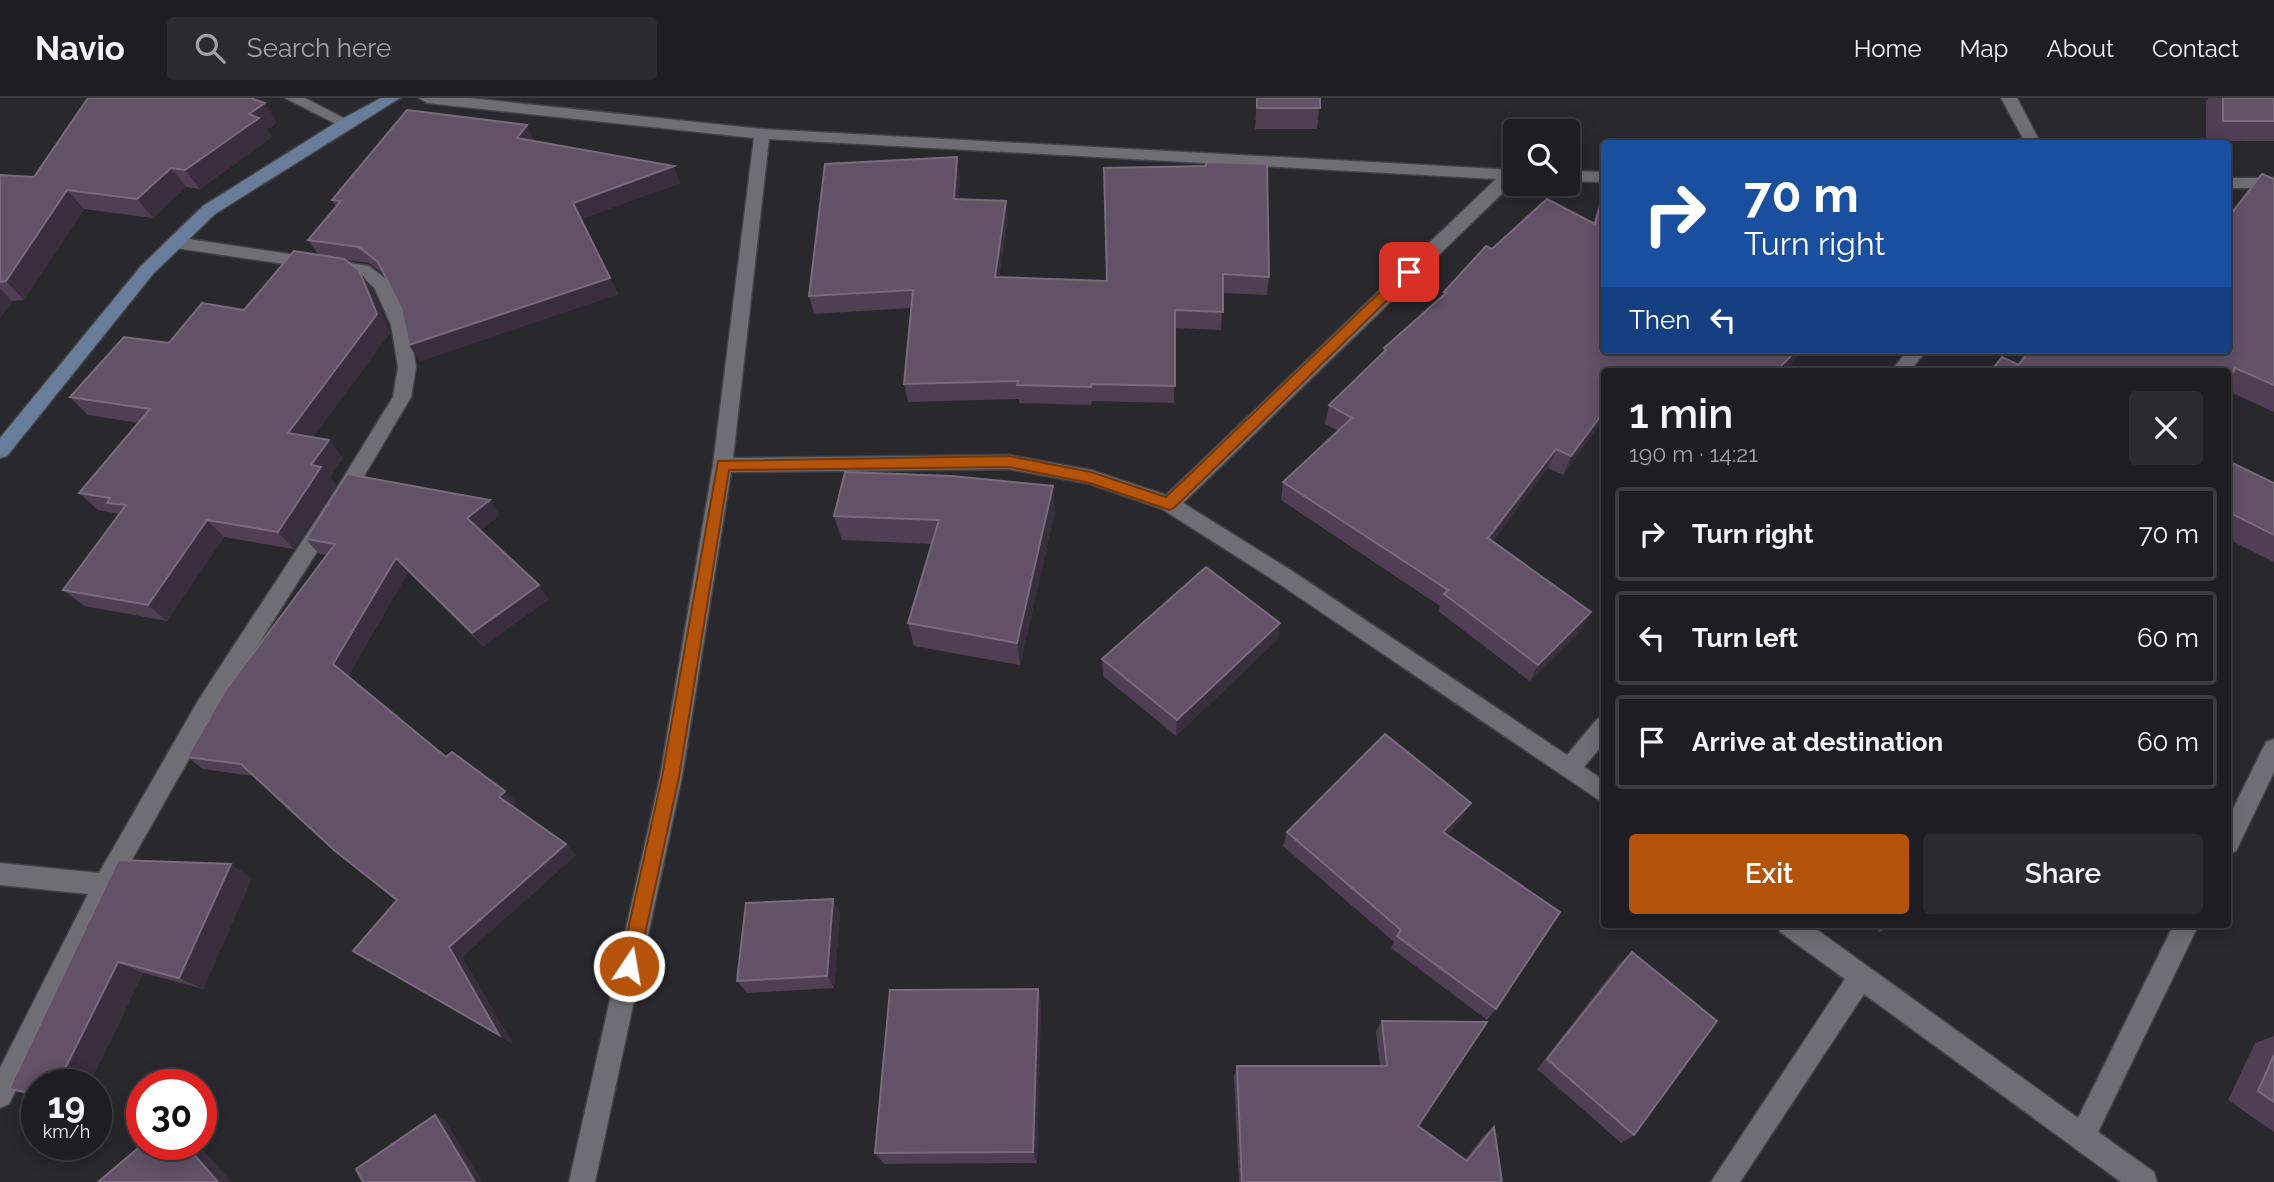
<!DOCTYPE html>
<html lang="en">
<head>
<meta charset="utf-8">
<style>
	body { margin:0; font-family:Raleway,sans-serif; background:#2b2b2f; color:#f1f3f6; height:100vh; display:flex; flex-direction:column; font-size:26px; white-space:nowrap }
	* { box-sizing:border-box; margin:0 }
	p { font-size:23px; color:#a1a2a5 }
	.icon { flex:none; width:38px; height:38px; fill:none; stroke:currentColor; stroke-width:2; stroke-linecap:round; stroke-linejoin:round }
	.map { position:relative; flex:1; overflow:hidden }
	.drawer { position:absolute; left:1601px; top:270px; width:630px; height:560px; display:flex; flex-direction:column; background:#1e1e22; border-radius:7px; box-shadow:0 4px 18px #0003,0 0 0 2px #3c3c40 }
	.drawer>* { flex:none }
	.guide { position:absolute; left:1601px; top:42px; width:630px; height:214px; border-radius:7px; box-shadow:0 4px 18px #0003,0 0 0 2px #3c3c40; background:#1a4fa0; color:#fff; overflow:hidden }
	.fabs { position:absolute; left:1503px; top:21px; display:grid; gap:14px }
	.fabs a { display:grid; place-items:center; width:77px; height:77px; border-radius:7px; background:#1e1e22; box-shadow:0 4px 18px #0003,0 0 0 2px #3c3c40; font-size:35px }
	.speed { position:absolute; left:21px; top:971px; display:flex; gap:14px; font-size:35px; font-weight:700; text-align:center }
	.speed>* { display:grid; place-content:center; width:91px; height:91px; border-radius:50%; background:#1e1e22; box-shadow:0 4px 18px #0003,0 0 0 2px #3c3c40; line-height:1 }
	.speed small { font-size:18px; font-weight:400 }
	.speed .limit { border:10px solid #d22; background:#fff; color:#111 }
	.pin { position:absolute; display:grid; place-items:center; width:60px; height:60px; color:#fff; margin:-30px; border-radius:14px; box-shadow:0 4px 10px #0006 }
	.me { position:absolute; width:77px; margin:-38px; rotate:12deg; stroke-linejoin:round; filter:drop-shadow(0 0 5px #0008) }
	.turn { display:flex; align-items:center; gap:24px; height:147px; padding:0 28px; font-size:32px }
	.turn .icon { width:91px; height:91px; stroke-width:2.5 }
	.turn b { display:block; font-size:49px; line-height:60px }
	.then { display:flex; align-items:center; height:66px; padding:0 28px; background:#0003; gap:14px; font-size:26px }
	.round { display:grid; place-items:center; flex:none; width:74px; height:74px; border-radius:7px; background:#2b2b2f }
	.summary { display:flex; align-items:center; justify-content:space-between; height:119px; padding:0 28px }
	h1 { font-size:42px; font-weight:600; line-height:52px }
	.action { display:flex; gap:14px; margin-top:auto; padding:14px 28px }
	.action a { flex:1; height:80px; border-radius:7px; background:#b45309; color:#fff; font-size:28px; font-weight:600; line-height:80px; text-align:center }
	.action a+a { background:#2b2b2f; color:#f1f3f6 }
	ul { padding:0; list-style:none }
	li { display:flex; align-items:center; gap:21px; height:94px; margin:0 14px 10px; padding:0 14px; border:4px solid #3c3c40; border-radius:7px }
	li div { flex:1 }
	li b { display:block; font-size:26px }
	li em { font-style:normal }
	header { display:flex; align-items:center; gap:42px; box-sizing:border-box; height:98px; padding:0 35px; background:#1e1e22; border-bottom:2px solid #3c3c40 }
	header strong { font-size:33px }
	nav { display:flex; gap:38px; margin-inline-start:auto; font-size:24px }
	.search { width:490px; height:63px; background:#2b2b2f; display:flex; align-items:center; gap:18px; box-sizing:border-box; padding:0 24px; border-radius:7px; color:#a1a2a5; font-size:26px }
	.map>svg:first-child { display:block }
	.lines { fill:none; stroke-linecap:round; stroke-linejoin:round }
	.street-casing { stroke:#434347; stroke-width:3 }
	.secondary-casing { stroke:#434347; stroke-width:3 }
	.street { fill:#6e6e74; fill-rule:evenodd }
	.secondary { fill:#677d9a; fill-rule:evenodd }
	.wall { fill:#503e55 }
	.shaded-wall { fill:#392d3e }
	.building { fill:#625167; stroke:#796b7d; stroke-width:2 }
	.route { fill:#b45309; stroke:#753606; stroke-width:2 }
</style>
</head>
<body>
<header>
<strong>Navio</strong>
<div class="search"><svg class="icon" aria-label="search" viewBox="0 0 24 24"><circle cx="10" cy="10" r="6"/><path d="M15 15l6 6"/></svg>Search here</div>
<nav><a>Home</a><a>Map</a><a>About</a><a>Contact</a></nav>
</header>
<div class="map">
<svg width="2274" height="1084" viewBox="0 0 2274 1084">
	<rect width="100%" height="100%" fill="#28282d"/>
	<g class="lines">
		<!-- street casing -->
		<g class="street-casing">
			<path id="street" d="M 285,0 L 305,0 L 353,25 L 345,30 L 340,28 Z
				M 419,0 L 469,0 L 762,31 L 1516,72 L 1516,82 L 1183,405 L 1289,471 L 1567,657 L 1597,621 L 1605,618 L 1605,644 L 1584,669 L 1605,683 L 1605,706 L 1275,483 L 1162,411 L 1090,386 L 1009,371 L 731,374 L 682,679 L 595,1084 L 569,1084 L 660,679 L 713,367 L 754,40 L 427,5 ZM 769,41 L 1496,81 L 1166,397 L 1091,372 L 1009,357 L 733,360 Z
				M 2001,0 L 2017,0 L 2041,46 L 2026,46 Z
				M 1568,73 L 1605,74 L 1605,84 L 1568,83 Z
				M 2228,80 L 2274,80 L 2274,90 L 2228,90 Z
				M 175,139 L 369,168 L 387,182 L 409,227 L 416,269 L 411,299 L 351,400 L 215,615 L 113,795 L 9,1006 L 0,1010 L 0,970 L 88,796 L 0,787 L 0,765 L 99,775 L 199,601 L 337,390 L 393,299 L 398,269 L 391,227 L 374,189 L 358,177 L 169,149 L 167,145 L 169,141 Z
				M 1908,252 L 1927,252 L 1910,273 L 1891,273 Z
				M 2274,641 L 2274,674 L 2236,753 L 2228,756 L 2228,721 L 2266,644 Z
				M 1777,826 L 1809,826 L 2078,1020 L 2174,826 L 2199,826 L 2098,1034 L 2154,1074 L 2157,1084 L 2121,1084 L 1864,896 L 1740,1084 L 1711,1084 L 1845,881 L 1780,834 Z"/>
		</g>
		<!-- secondary casing -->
		<g class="secondary-casing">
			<path id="secondary" d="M 381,0 L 400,0 L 215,116 L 153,176 L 7,358 L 0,360 L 0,340 L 141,168 L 203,108 L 340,22 Z"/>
		</g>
		<!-- street -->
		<use href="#street" class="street"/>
		<!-- secondary -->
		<use href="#secondary" class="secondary"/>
	</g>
	<!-- wall -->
	<path class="wall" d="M 1257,0 L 1320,0 L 1317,31 L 1255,31 Z
		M 2209,0 L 2274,0 L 2274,43 L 2206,43 L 2206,3 Z
		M 277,24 L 267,32 L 272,39 L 200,91 L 186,89 L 153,120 L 84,111 L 24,202 L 12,203 L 0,220 L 0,77 L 34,79 Z
		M 527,27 L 534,43 L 680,85 L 581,121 L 618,196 L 420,263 L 409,247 L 401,210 L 385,177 L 369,165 L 346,162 L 359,172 L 372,191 L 390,235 L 313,339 L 343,360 L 330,379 L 336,387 L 294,451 L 224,439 L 167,523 L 84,508 L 63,492 L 119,416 L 98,412 L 79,395 L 139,325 L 88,317 L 70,299 L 169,245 L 244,212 L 319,157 L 308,142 L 336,109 L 332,102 Z
		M 1104,70 L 1269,179 L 1267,197 L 1223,195 L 1221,232 L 1175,230 L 1174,305 L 1092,303 L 1091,307 L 1019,305 L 1019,301 L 908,304 L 904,286 L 911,210 L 814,216 L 809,198 L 960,78 L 958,101 L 1008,121 L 999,179 L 1107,183 Z
		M 2262,76 L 2274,81 L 2274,314 L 2228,293 L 2228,273 L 1991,273 L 2017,266 L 2027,252 L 2228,252 L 2228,117 Z
		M 1605,87 L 1605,319 L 1563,377 L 1548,370 L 1493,443 L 1582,531 L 1530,583 L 1438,513 L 1440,508 L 1281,402 L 1283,384 L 1338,333 L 1325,326 L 1329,307 L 1383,255 L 1384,250 L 1443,198 L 1444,194 L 1492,151 L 1593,125 Z
		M 2228,363 L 2274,385 L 2274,464 L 2228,441 Z
		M 1055,413 L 1020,567 L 914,548 L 908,525 L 932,446 L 842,442 L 834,418 Z
		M 500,417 L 480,432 L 549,501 L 483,548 L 408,474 L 348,578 L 446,659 L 516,704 L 512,709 L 566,746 L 576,757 L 462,859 L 512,945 L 353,853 L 397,802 L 253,678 L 203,671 L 187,659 L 327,457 L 319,456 L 306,441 Z
		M 1280,525 L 1277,542 L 1176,638 L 1103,578 L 1102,561 Z
		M 1463,719 L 1447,737 L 1496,911 L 1487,922 L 1391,850 L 1394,844 L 1283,748 L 1287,734 Z
		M 118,762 L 252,780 L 203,891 L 143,875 L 89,987 L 37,987 L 37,1000 L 9,991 Z
		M 840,814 L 834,890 L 747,895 L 737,883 Z
		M 1869,826 L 1892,826 L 1880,834 Z
		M 1632,854 L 1634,1037 L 1621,1045 L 1537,971 L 1619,866 Z
		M 1038,891 L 1041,906 L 1037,1065 L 884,1066 L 875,1055 Z
		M 1382,923 L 1418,1028 L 1465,1062 L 1484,1037 L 1494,1029 L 1502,1084 L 1239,1084 L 1234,978 L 1237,968 L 1380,968 L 1376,934 Z
		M 2274,938 L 2274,1034 L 2228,1002 L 2255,945 Z"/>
	<!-- shaded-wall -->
	<path class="shaded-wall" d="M 265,5 L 277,24 L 267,32 L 272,39 L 200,91 L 185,72 L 249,16 Z
		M 527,27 L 535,44 L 517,40 Z
		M 957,59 L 960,78 L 957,120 L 954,101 Z
		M 674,68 L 680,85 L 581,121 L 573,105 Z
		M 171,70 L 186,89 L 153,120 L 137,101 Z
		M 67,92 L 84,111 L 24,202 L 6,183 Z
		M 1006,103 L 1008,121 L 997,197 L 995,179 Z
		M 359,172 L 372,191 L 390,235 L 303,353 L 288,335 Z
		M 610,180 L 618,196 L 420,263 L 409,247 Z
		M 0,190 L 12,203 L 0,220 Z
		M 1797,252 L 1804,252 L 1784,273 L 1776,273 Z
		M 1605,312 L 1605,319 L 1563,377 L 1571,358 Z
		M 329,342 L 343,360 L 330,379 L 336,387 L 294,451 L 278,434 L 311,367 Z
		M 1556,351 L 1548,370 L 1481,458 L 1488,440 Z
		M 1053,388 L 1055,413 L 1020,567 L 1017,545 Z
		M 490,402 L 500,417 L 477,434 L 467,420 Z
		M 207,422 L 224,439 L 167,523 L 148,507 Z
		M 396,460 L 408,474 L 347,579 L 333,566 Z
		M 539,487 L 549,501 L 483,548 L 472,535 Z
		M 1591,514 L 1582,531 L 1530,583 L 1538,567 Z
		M 1280,525 L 1277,542 L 1176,638 L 1177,622 Z
		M 505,693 L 516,704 L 510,711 L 499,699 Z
		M 1471,705 L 1463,719 L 1436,748 L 1443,734 Z
		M 566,746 L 576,757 L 462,859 L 512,945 L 499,937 L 449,849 Z
		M 231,766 L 252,780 L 203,891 L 179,880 Z
		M 833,801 L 840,814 L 834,890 L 827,878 Z
		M 118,864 L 143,875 L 89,987 L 57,987 Z
		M 1038,891 L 1041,906 L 1037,1065 L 1033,1054 Z
		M 435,1017 L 445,1022 L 483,1084 L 475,1084 Z
		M 185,1046 L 198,1046 L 232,1084 L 218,1084 Z"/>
	<!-- building -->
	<path class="building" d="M 88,0 L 251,0 L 265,5 L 249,16 L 259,20 L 185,72 L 171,70 L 137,101 L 67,92 L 6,183 L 0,184 L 0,77 L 34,79 Z
		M 1257,0 L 1320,0 L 1320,10 L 1257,10 Z
		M 2223,0 L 2274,0 L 2274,23 L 2223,23 Z
		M 407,12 L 527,27 L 517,40 L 674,68 L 573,105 L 610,180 L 409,247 L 401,210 L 378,164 L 359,149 L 308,142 L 341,103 L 332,102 Z
		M 957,59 L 954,101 L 1006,103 L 995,179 L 1107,183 L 1104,70 L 1206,68 L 1206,64 L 1267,66 L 1269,179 L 1223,176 L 1223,214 L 1175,212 L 1175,288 L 1091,286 L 1091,289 L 1017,287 L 1018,283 L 904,286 L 913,192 L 809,198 L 825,66 Z
		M 2262,76 L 2274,81 L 2274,287 L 2235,270 L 2228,284 L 2228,273 L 1991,273 L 2002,259 L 2019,267 L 2030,252 L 2228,252 L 2228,120 Z
		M 1605,92 L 1605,252 L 1797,252 L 1776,273 L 1605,273 L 1605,312 L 1571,358 L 1556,351 L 1488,440 L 1591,514 L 1538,567 L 1444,496 L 1448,492 L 1283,384 L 1352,320 L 1329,307 L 1386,252 L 1384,250 L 1446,195 L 1444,194 L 1486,148 L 1492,151 L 1547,101 L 1595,126 Z
		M 294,153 L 344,161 L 359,172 L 377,216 L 288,335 L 329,342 L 311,367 L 321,369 L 278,434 L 207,422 L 148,507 L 63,492 L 126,407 L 107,405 L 110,400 L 79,395 L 150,311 L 70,299 L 124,239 L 169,245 L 202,205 L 244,212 Z
		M 2228,363 L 2274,385 L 2274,437 L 2228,414 Z
		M 845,374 L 952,378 L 1053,388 L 1017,545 L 908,525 L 939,422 L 834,418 Z
		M 347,376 L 490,402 L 467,420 L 539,487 L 472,535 L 396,460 L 333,566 L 446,659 L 452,654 L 505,693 L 499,699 L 566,746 L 449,849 L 499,937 L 353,853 L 397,802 L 334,752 L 241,666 L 187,659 L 225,593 L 335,446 L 306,441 Z
		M 1206,469 L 1280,525 L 1177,622 L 1102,561 Z
		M 1385,636 L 1471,705 L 1443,734 L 1560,814 L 1496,911 L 1397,838 L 1401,832 L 1287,734 Z
		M 118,762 L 231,766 L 179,880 L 118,864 L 57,987 L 37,987 L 37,996 L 9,991 Z
		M 833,801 L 827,878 L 737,883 L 746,805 Z
		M 1632,854 L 1717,923 L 1634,1037 L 1547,961 Z
		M 1038,891 L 1033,1054 L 875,1055 L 890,892 Z
		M 1382,923 L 1487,924 L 1418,1028 L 1467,1063 L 1494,1029 L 1502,1084 L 1242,1084 L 1237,968 L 1387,968 Z
		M 2274,957 L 2274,1004 L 2258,993 Z
		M 435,1017 L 475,1084 L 363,1084 L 356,1071 Z
		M 143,1046 L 185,1046 L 218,1084 L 98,1084 Z"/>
	<!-- route -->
	<path class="route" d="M 1409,169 L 1415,174 L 1413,177 L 1174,410 L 1169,412 L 1090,385 L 1009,369 L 729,372 L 679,679 L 638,868 L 636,875 L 629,877 L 623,875 L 620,868 L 662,679 L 718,363 L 1009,358 L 1091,374 L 1166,399 L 1404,171 Z"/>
</svg>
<div class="fabs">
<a><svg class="icon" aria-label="search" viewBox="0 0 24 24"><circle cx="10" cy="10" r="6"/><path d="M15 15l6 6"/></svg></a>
</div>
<div class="speed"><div>19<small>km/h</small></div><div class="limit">30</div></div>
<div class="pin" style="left:1409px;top:174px;background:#d93025"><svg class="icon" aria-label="arrive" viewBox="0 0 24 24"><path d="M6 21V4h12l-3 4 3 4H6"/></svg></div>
<svg class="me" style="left:629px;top:868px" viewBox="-20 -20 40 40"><circle r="17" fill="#b45309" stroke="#fff" stroke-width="3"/><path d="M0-11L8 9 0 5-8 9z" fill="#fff"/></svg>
<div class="guide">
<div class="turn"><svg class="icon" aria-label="right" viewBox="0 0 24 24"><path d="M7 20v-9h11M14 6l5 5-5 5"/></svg><div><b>70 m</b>Turn right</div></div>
<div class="then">Then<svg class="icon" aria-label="left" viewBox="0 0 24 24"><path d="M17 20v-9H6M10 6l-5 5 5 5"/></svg></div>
</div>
<section class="drawer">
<div class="summary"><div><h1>1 min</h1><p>190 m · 14:21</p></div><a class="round"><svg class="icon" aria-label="close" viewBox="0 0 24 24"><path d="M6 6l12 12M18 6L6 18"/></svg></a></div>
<ul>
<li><svg class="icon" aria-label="right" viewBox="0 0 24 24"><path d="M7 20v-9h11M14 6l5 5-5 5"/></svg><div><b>Turn right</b></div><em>70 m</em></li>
<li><svg class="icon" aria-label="left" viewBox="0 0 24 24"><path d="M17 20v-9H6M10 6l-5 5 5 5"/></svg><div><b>Turn left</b></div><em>60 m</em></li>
<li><svg class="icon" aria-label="arrive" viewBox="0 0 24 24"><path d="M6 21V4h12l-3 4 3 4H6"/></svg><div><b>Arrive at destination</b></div><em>60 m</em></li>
</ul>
<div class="action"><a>Exit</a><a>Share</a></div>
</section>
</div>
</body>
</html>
